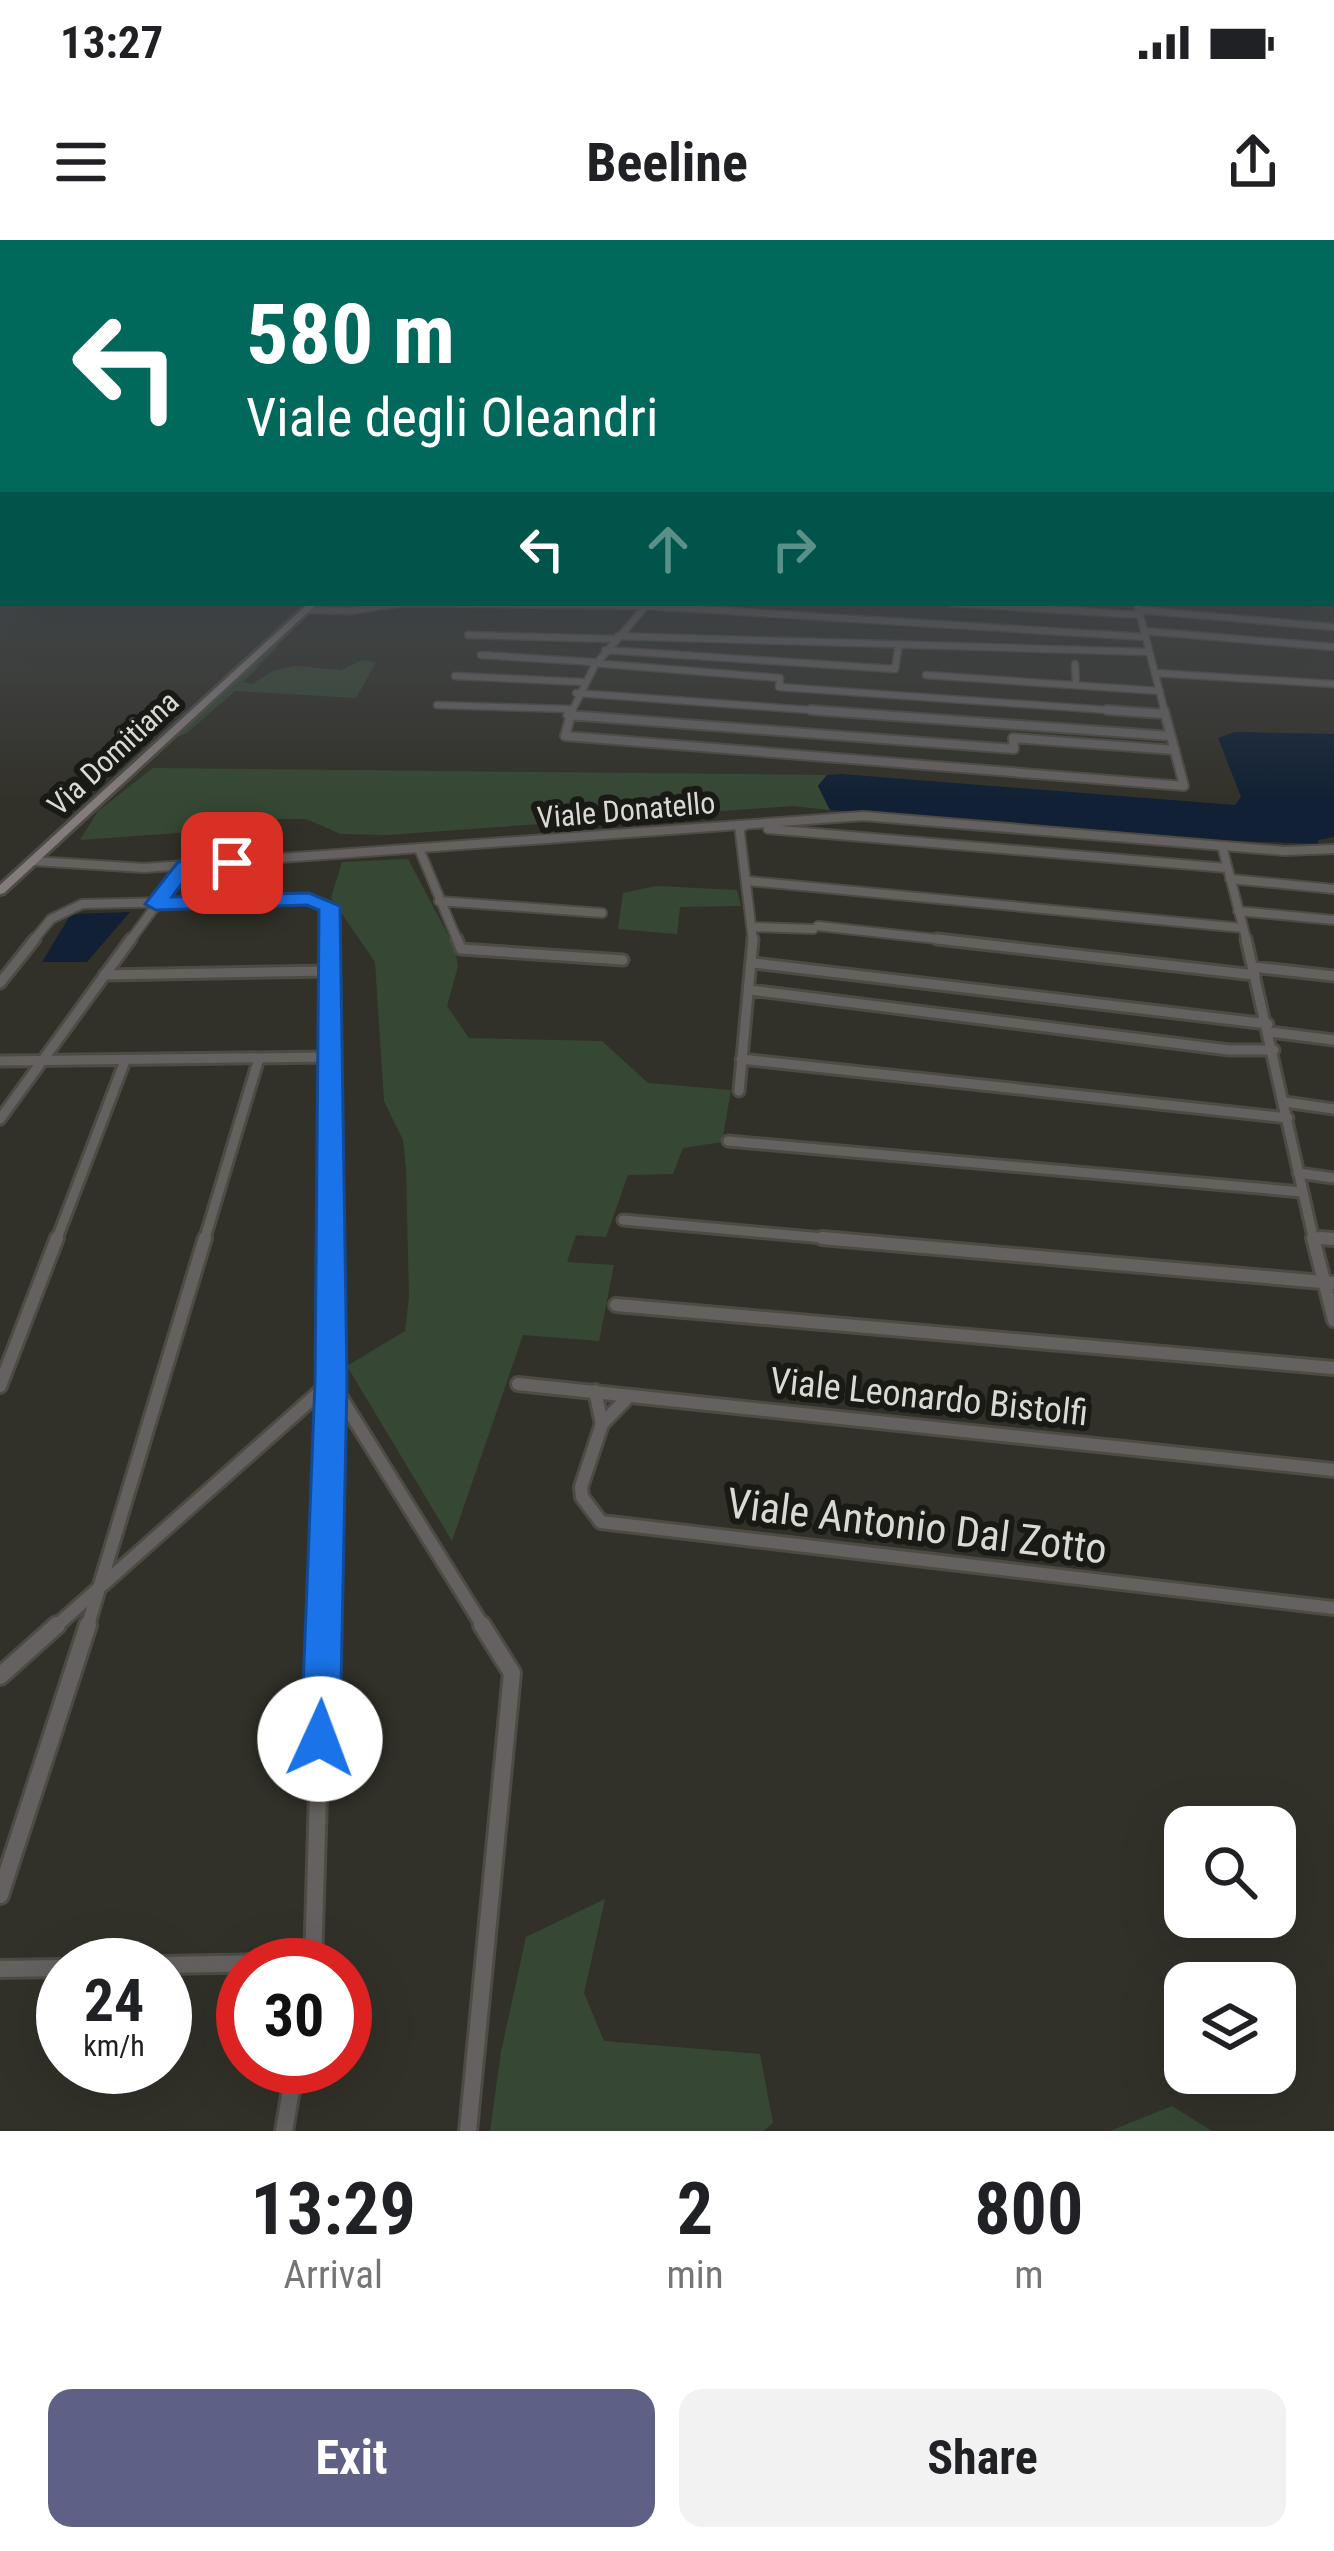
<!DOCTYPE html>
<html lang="en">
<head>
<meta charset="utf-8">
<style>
	body { margin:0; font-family:"Roboto Condensed",sans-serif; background:#f2f2f2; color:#202124; height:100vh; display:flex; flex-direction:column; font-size:45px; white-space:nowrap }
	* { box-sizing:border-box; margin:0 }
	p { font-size:39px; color:#757577 }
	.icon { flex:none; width:66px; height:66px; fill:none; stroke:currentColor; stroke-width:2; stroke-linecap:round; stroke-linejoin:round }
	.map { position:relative; height:1891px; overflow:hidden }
	.side { display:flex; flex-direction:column; background:#fff; flex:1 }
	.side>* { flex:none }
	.top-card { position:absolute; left:0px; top:0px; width:1335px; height:366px; box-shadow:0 12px 48px #0002; background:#00695c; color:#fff; overflow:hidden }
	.fabs { position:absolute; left:1164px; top:1566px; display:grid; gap:24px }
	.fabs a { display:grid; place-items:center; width:132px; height:132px; border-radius:24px; background:#fff; box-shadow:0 12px 48px #0002; font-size:60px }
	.speed { position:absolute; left:36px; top:1698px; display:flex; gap:24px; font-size:60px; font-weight:700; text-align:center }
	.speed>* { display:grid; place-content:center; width:156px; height:156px; border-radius:50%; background:#fff; box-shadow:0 12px 48px #0002; line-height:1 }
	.speed small { font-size:30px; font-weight:400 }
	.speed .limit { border:18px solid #d22; background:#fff; color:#111 }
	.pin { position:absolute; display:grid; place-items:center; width:102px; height:102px; color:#fff; margin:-51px; border-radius:24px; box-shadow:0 6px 18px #0006 }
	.me { position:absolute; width:132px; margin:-66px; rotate:2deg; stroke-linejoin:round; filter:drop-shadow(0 0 9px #0008) }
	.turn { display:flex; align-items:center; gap:42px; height:252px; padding:0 48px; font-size:54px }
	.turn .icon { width:156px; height:156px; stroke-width:2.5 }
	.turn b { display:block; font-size:84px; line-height:102px }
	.lanes { display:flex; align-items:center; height:114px; padding:0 48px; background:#0003; justify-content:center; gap:60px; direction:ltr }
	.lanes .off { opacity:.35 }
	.eta { display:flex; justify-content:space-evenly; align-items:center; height:204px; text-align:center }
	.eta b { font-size:72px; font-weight:700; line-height:84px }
	.cta { display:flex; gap:24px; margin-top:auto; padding:24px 48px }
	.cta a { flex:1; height:138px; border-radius:24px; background:#5e6185; color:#fff; font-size:48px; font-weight:700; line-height:138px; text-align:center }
	.cta a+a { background:#f2f2f2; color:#202124 }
	.status { display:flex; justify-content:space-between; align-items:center; height:84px; padding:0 60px; background:#fff; direction:ltr }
	.status svg { height:33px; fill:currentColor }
	header { display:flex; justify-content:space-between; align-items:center; height:156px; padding:0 48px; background:#fff; font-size:54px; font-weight:700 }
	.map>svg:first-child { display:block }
	.green { fill:#364834 }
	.water { fill:#112034 }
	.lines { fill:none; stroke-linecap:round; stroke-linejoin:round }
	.street-far4-casing { stroke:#4d4c44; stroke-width:9 }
	.street-far3-casing { stroke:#4d4c44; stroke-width:12 }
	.street-far2-casing { stroke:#4d4c44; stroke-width:15 }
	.street-far1-casing { stroke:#4d4c44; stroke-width:18 }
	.street-casing { stroke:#4d4c44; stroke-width:22 }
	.secondary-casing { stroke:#4d4c44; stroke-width:6 }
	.street-far4 { stroke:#666161; stroke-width:6 }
	.street-far3 { stroke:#666161; stroke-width:8 }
	.street-far2 { stroke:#666161; stroke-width:9 }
	.street-far1 { stroke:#666161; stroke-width:12 }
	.street { stroke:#666161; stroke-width:16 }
	.secondary { fill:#847c7c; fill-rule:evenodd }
	.route { fill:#1a73e8; stroke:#114b97; stroke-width:3 }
	.labels { text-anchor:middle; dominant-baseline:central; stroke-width:12; stroke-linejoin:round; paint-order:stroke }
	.far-street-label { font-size:30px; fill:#dad9d4; stroke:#191915 }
	.street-label { font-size:36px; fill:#dad9d4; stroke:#191915 }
	.near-street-label { font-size:42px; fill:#dad9d4; stroke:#191915 }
</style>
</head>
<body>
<div class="status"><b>13:27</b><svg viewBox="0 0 49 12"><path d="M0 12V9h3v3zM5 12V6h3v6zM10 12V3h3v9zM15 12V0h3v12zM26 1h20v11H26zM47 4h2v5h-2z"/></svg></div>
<header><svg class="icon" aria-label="menu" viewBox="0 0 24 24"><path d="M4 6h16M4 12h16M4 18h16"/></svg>Beeline<svg class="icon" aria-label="share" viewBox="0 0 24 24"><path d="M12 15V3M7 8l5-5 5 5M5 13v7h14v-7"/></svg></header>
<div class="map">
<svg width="1334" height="1891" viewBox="0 0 1334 1891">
	<rect width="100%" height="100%" fill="#323129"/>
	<!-- green -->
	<path class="green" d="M 277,403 L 277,408 L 243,442 L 252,444 L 275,430 L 296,426 L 341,430 L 361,420 L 376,422 L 356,458 L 235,451 L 187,493 L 166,501 Z
		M 153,528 L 827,535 L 818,546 L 830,570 L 793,566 L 387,595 L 341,594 L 306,579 L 262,579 L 191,592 L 80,600 L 98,571 Z
		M 408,619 L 455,708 L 458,726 L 447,766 L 469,798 L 602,801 L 648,843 L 731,850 L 722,902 L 683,908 L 673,934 L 628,935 L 606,997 L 576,995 L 567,1022 L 614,1025 L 599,1101 L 523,1095 L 452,1301 L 347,1126 L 405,1091 L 409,1057 L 406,928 L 403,900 L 384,861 L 375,722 L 331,658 L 342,622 Z
		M 656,646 L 737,650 L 741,666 L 680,667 L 677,694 L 618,689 L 623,653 Z
		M 605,1659 L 584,1753 L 604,1801 L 760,1814 L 773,1883 L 763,1891 L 490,1891 L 501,1812 L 526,1697 Z
		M 1172,1866 L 1212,1891 L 1110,1891 Z"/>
	<!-- water -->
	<path class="water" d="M 1235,492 L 1334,494 L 1334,597 L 1318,600 L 1318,604 L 1193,599 L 830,570 L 818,546 L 827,535 L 841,534 L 1235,565 L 1241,557 L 1218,498 Z
		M 130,672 L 87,722 L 42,722 L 71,674 Z"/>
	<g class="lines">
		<!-- street-far4 casing -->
		<g class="street-far4-casing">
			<path id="street-far4" d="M 1332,303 L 1334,310
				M 951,363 L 1140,375
				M 1137,363 L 1165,473
				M 306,370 L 350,371 L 402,363 L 646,366 L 1146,397
				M 1139,370 L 1334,387
				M 1144,391 L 1334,407
				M 468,395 L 615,399
				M 618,396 L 1149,412
				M 605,410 L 895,429 L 899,404
				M 481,415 L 593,422
				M 592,423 L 780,438 L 779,447 L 1150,473
				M 1075,424 L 1076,445
				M 1155,433 L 1334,444
				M 926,435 L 1160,451
				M 455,436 L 582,442
				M 576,453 L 852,473
				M 437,465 L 569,469
				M 571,473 L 595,425 L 646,366"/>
		</g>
		<!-- street-far3 casing -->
		<g class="street-far3-casing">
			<path id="street-far3" d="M 572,470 L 565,496 L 1184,546 L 1164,470
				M 811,470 L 1171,496
				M 1107,470 L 1165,474
				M 568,475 L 1014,509 L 1013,498 L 1175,510
				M 744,586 L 739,585 L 753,702
				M 768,589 L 1227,628
				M 1222,606 L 1247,702
				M 420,611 L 458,702
				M 33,621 L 144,628 L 863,576 L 1285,611 L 1334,609
				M 1230,639 L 1334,649
				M 749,641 L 1243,688
				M 439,661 L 602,673
				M 1238,671 L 1334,680
				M 818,686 L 964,702
				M 754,687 L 813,689
				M 32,702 L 51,679 L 82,664 L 309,659 L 329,666 L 329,702
				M 129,702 L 185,626"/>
		</g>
		<!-- street-far2 casing -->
		<g class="street-far2-casing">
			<path id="street-far2" d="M 329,699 L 330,1001
				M 457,699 L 461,709 L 623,720
				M 937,699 L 1255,735
				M 1246,699 L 1314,1001
				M 754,723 L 1268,784
				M 1253,727 L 1334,736
				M 104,735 L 328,731
				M 0,743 L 35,699
				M 750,750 L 1229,810 L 1274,810
				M 1270,792 L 1334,800
				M 741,819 L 1288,878
				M 0,821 L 327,817
				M 739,851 L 753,699
				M 1285,862 L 1334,869
				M 0,879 L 131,699
				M 728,901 L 1302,952
				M 1298,933 L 1334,938
				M 623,980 L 856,1001
				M 1313,997 L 1334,999
				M 56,1001 L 125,821
				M 204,1001 L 259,818"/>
		</g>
		<!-- street-far1 casing -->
		<g class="street-far1-casing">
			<path id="street-far1" d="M 822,998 L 1334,1043
				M 1313,998 L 1334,1080
				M 1320,998 L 1334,999
				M 616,1065 L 1334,1128
				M 518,1144 L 1334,1230
				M 333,1145 L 484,1388
				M 0,1146 L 57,998
				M 595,1151 L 602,1184 L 629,1156
				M 602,1184 L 581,1247 L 582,1257 L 601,1282 L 1334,1368
				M 54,1388 L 331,1142
				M 87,1388 L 205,998
				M 323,1388 L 330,998"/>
		</g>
		<!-- street casing -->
		<g class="street-casing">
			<path id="street" d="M 0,1436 L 57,1385
				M 0,1655 L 88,1385
				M 165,1725 L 313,1722
				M 313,1725 L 323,1385
				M 0,1729 L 63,1728
				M 284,1891 L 295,1827
				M 468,1891 L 512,1433 L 482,1385"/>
		</g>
		<!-- secondary casing -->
		<g class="secondary-casing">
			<path id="secondary" d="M 309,363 L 318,363 L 4,653 L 0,654 L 0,645 Z"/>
		</g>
		<!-- street-far4 -->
		<use href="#street-far4" class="street-far4"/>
		<!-- street-far3 -->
		<use href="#street-far3" class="street-far3"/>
		<!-- street-far2 -->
		<use href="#street-far2" class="street-far2"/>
		<!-- street-far1 -->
		<use href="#street-far1" class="street-far1"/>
		<!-- street -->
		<use href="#street" class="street"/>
		<!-- secondary -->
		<use href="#secondary" class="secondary"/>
	</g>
	<!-- sky -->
	<linearGradient id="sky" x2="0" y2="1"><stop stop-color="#1c1b17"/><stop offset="0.53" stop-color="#494e54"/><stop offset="1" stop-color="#494e54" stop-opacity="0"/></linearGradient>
	<rect width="1334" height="560" fill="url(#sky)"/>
	<!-- route -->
	<path class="route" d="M 232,617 L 242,623 L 239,627 L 191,631 L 172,657 L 309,653 L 340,666 L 347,1142 L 340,1499 L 334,1513 L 320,1519 L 306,1513 L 301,1499 L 315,1142 L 319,670 L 307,665 L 156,670 L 145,664 L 178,622 Z"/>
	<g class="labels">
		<!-- far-street labels -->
		<g class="far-street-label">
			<text transform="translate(113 513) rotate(-43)">Via Domitiana</text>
			<text transform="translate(626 570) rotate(-5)">Viale Donatello</text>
		</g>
		<!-- street labels -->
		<g class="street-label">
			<text transform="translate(929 1157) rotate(6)">Viale Leonardo Bistolfi</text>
		</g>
		<!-- near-street labels -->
		<g class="near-street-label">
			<text transform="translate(917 1286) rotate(7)">Viale Antonio Dal Zotto</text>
		</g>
	</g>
</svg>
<div class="fabs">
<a><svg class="icon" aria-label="search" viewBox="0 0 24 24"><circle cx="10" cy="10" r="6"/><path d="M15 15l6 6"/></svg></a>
<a><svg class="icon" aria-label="layers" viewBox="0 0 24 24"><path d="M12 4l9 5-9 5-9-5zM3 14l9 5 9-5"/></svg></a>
</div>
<div class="speed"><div>24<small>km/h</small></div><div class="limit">30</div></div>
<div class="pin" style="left:232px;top:623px;background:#d93025"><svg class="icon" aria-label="arrive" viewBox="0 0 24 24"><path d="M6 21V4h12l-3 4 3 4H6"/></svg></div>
<svg class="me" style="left:320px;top:1499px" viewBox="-20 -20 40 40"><circle r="19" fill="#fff"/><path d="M0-13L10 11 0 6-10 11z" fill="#1a73e8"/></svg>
<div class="top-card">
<div class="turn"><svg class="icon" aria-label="left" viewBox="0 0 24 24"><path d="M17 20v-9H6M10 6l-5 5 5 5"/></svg><div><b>580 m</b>Viale degli Oleandri</div></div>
<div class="lanes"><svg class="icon" aria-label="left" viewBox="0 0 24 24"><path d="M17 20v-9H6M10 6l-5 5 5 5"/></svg><svg class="icon off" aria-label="ahead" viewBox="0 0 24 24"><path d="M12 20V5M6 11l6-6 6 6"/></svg><svg class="icon off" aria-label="right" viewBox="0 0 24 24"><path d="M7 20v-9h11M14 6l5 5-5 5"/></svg></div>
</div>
</div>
<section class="side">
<div class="eta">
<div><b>13:29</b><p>Arrival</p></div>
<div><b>2</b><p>min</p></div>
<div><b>800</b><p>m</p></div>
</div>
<div class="cta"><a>Exit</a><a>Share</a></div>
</section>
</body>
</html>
